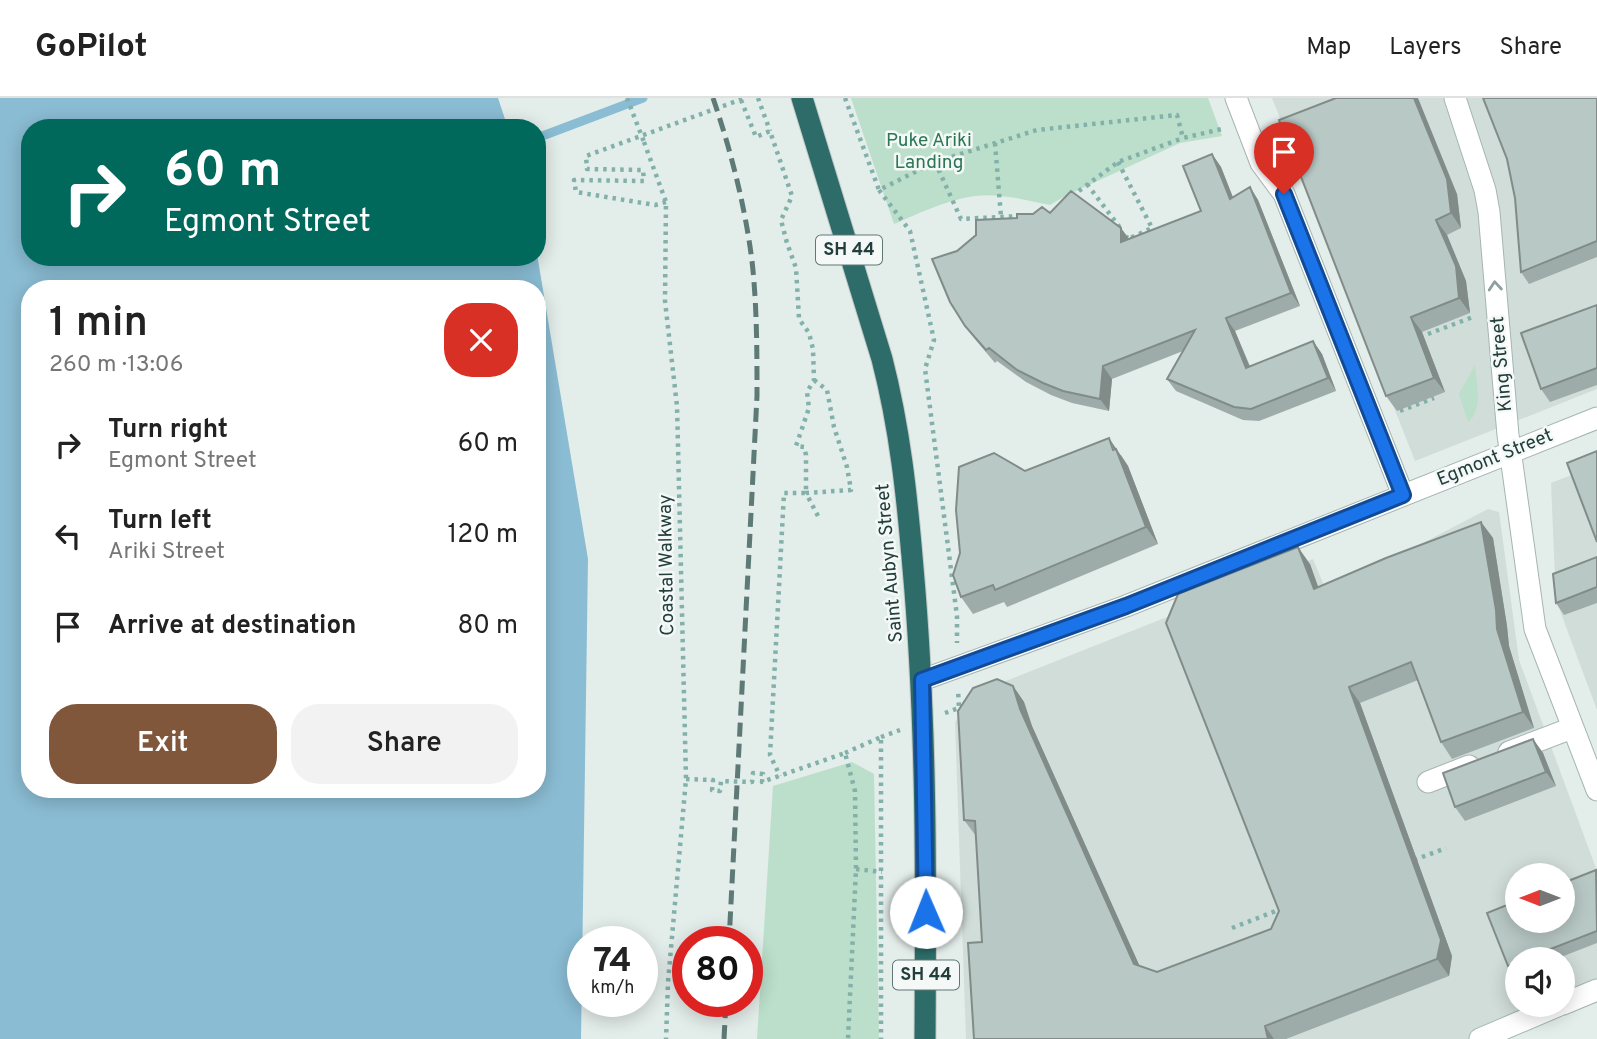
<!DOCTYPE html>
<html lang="en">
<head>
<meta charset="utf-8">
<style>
	body { margin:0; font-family:Overpass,sans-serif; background:#f2f2f2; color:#222; height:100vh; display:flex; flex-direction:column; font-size:26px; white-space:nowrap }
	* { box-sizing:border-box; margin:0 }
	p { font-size:23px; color:#767676 }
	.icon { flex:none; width:38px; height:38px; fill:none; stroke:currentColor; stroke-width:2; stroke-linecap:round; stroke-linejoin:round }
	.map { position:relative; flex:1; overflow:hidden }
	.drawer { position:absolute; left:21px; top:182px; width:525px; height:518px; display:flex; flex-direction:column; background:#fff; border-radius:28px; box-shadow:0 4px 18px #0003 }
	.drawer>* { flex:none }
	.top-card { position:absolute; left:21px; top:21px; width:525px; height:147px; border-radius:28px; box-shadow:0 4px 18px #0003; background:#00695c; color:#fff; overflow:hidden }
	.needle { width:46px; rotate:270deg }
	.controls { position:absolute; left:1505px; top:765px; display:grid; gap:14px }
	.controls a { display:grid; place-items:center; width:70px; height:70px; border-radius:50%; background:#fff; box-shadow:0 4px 18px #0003; font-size:35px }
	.speed { position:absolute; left:567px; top:828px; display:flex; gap:14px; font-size:35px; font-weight:700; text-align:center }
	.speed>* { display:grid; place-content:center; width:91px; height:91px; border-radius:50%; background:#fff; box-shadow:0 4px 18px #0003; line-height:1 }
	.speed small { font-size:18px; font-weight:400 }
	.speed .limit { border:10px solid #d22; background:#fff; color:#111 }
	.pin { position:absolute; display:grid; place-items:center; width:60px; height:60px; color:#fff; margin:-72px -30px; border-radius:50% 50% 50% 0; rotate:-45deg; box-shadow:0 0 7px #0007 }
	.pin .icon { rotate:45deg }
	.me { position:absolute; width:77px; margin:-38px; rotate:359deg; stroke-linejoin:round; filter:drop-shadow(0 0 5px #0008) }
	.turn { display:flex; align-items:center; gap:24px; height:147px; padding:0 28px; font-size:32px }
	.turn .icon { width:91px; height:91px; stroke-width:2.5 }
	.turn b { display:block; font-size:49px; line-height:60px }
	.round { display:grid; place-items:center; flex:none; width:74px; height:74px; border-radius:28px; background:#f2f2f2 }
	.head { display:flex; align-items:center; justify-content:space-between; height:119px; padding:0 28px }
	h1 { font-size:42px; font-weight:600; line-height:52px }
	.primary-button { display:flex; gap:14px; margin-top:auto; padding:14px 28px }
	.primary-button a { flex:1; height:80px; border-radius:28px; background:#80573b; color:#fff; font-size:28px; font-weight:600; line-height:80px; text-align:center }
	.primary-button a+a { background:#f2f2f2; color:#222 }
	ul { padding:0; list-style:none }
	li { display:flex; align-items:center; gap:21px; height:91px; padding:0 28px }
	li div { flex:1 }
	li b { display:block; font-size:26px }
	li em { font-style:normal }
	header { display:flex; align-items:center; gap:42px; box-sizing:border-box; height:98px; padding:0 35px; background:#fff; border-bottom:2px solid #e0e0e0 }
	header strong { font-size:33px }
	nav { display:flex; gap:38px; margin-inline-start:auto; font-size:24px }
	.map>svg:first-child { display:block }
	.built { fill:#d1ddd9; fill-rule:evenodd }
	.green { fill:#bbdfca }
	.water { fill:#8abcd3; fill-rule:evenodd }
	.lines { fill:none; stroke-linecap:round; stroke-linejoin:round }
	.stream { stroke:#8abcd3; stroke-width:9 }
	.minor-casing { stroke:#a5b5b2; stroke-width:23 }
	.highway-casing { stroke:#c1c9c8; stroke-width:23 }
	.path { stroke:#83b1aa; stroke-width:4.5; stroke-dasharray:3.5 5; stroke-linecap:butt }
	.minor { stroke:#fff; stroke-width:21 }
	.highway { stroke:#2d6c69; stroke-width:21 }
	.rail { stroke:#5d7a77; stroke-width:5; stroke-dasharray:14 7; stroke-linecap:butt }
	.path-bridge { stroke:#83b1aa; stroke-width:4.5; stroke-dasharray:3.5 5; stroke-linecap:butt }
	.wall { fill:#9eaca9 }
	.shaded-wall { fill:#818c89 }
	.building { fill:#b8c8c4; stroke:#818c89; stroke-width:2 }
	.oneway { stroke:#909f9e }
	.route-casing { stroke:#114b97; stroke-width:18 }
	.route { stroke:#1a73e8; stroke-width:12 }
	.labels { text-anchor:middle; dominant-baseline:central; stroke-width:5; stroke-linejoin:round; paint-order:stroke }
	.shield { fill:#f4f9f7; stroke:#617774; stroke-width:2 }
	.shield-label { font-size:18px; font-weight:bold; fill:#223f3c }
	.park-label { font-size:19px; fill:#2b7754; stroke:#f4f9f7 }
	.street-label { font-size:19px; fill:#223f3c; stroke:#f4f9f7 }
</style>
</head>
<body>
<header>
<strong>GoPilot</strong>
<nav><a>Map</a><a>Layers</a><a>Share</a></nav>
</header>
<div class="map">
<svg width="1597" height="941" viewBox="0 0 1597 941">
	<rect width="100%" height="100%" fill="#e3edea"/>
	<!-- built -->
	<path class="built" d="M 1272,0 L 1597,0 L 1597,291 L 1415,363 Z
		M 1597,367 L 1597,612 L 1556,502 L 1551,385 Z
		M 1488,411 L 1499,414 L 1519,562 L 1597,773 L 1597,893 L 1478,941 L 966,941 L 955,624 L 973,596 L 1313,461 L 1327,495 ZM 1517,777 L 1563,777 L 1563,822 L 1517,822 ZM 1517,861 L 1563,861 L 1563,906 L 1517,906 Z"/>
	<!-- green -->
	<path class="green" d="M 851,0 L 1208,0 L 1222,38 L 1180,45 L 1067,97 L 1050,107 C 1033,104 1017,99 1000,98 C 964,93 927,112 894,126 Z
		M 1475,267 C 1476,285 1484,311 1468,324 L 1459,296 Z
		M 852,664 L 874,676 L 879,941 L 757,941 L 773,688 Z"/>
	<!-- water -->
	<path class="water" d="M 0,0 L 498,0 L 508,30 L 30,30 L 30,159 L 537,159 L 537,156 L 588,461 L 581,941 L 0,941 ZM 30,191 L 537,191 L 537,691 L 30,691 Z"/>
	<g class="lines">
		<!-- stream -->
		<path class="stream" d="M 537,40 L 643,0"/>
		<!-- minor casing -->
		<g class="minor-casing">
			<path id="minor" d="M 1236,0 L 1261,65 L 1284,96 L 1403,397
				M 1455,0 L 1485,92 L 1489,114 L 1508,337 L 1535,531 L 1597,692
				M 922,582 L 1126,508 L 1597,320
				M 1509,654 L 1572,630
				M 1428,684 L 1469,668
				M 1563,906 L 1597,892
				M 1480,941 L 1562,906"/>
		</g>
		<!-- highway casing -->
		<g class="highway-casing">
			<path id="highway" d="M 802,0 L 882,261 C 900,331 907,398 913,470 C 927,626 926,784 925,941"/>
		</g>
		<!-- path -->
		<path class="path" d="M 758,0 L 770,33
			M 845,0 L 879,92 L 935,64 L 1037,32 L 1177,17 L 1183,40 L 1222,31
			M 741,2 L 756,39 L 770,33 L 792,98 L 781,122 L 787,145 L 796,170 L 799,221 L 809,235 L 813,251 L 814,282 L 807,294 L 809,310 L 796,348 L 804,349 L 806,357 L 806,395 L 784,395 L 770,657 L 780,678
			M 644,44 L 666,104 L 665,203 L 677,308 L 678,347 L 686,681 L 668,884 L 666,941
			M 995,45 L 1001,119
			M 935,64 L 961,121 L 1020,118
			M 1118,64 L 1152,130 L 1128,141 L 1126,138
			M 1087,86 L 1121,131
			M 879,92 L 910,133 L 934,242 L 925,271 L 957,518 L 957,545
			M 1072,98 L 1118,64 L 1183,40
			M 666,104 L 655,107 L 576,94 L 574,82 L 644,83 L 643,72 L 587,71 L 586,58 L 745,0
			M 1420,239 L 1473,219
			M 814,282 L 827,292 L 834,329 L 847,369 L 851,392 L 806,395 L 819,420
			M 1400,313 L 1434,300
			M 945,615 L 959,610 L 958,592
			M 881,639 L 900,632
			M 845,655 L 881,639 L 881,941
			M 686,681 L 713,682 L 712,692 L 720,693 L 721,683 L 752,684 L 753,675 L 763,676 L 762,684 L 845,655 L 855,693 L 856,771 L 848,941
			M 1414,762 L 1446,750
			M 856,771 L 882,774
			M 1232,830 L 1281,811"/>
		<!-- minor -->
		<use href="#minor" class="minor"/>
		<!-- highway -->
		<use href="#highway" class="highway"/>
		<!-- rail -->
		<path class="rail" d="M 713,0 C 731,53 745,108 752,163 C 757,208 757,253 757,298 L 729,844
			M 724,941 L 726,903"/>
		<!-- path-bridge -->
		<path class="path-bridge" d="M 627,0 L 644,44"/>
	</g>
	<!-- wall -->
	<path class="wall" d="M 1336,0 L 1457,96 L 1461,130 L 1447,137 L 1466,183 L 1470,215 L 1422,234 L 1445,294 L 1397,313 L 1386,298 Z
		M 1597,0 L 1597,159 L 1529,186 L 1521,174 L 1515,100 L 1507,61 Z
		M 1212,56 L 1221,69 L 1233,99 L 1250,89 L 1258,102 L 1300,208 L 1235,233 L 1250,268 L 1313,243 L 1322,256 L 1336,293 L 1259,323 L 1243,322 L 1176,293 L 1167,281 L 1183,253 L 1112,281 L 1109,313 L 1072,305 L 1051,297 L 1026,284 L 997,263 L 995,265 L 974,240 L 965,228 L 957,153 L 1017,120 L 1033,116 L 1050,115 L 1129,141 L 1201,113 Z
		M 1597,207 L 1597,287 L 1550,304 L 1541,291 Z
		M 1121,357 L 1128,368 L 1158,446 L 1007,509 L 1004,504 L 973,516 L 961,499 L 1025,373 Z
		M 1481,424 L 1493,440 L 1507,528 L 1509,548 L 1534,630 L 1452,661 L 1441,644 L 1418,582 L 1360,605 L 1452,858 L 1449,878 L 1286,941 L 974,941 L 982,844 L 976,738 L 964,722 L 1013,588 L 1024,604 L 1032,628 L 1139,868 L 1157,874 L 1271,831 L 1279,813 L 1310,466 L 1318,489 Z
		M 1597,459 L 1597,505 L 1564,517 L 1556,505 Z
		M 1533,641 L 1543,655 L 1556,688 L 1465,723 L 1455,709 Z
		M 1597,773 L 1597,845 L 1556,861 L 1517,861 L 1517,876 L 1514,877 L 1508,868 Z"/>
	<!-- shaded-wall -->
	<path class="shaded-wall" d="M 1414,0 L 1418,0 L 1457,96 L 1461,130 L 1451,115 Z
		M 1212,56 L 1221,69 L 1238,113 L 1230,101 Z
		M 1250,89 L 1258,102 L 1300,208 L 1291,195 Z
		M 1436,122 L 1447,137 L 1466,183 L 1470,215 L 1459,200 Z
		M 1121,130 L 1130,142 L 1121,144 Z
		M 1411,219 L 1422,234 L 1445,294 L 1434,280 Z
		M 1226,220 L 1235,233 L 1255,282 L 1246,270 Z
		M 1313,243 L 1322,256 L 1336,293 L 1328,280 Z
		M 1103,268 L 1112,281 L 1109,313 L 1100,301 Z
		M 1109,340 L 1128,368 L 1158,446 L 1146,429 Z
		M 1481,424 L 1493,440 L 1507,528 L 1509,548 L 1534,630 L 1523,614 L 1497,531 Z
		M 1298,449 L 1310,466 L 1325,508 L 1314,491 Z
		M 1013,588 L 1024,604 L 1032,628 L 1146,882 L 1134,866 L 1020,611 Z
		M 1349,589 L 1360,605 L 1452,858 L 1449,878 L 1437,861 Z
		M 1533,641 L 1543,655 L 1556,688 L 1546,674 Z
		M 1265,928 L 1274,941 L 1268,941 Z"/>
	<!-- building -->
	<path class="building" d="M 1336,0 L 1414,0 L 1447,81 L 1451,115 L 1436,122 L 1456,168 L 1459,200 L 1411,219 L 1434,280 L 1386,298 L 1279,22 Z
		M 1483,0 L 1597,0 L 1597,143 L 1521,174 L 1515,100 L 1507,61 Z
		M 1212,56 L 1230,101 L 1250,89 L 1291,195 L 1226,220 L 1246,270 L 1313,243 L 1328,280 L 1251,311 L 1234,309 L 1167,281 L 1195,232 L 1103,268 L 1100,301 L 1063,293 L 1043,285 L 1017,272 L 989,250 L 986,252 L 965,228 L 950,204 L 932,161 L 957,153 L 976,137 L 976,122 L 1017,120 L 1017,116 L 1033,116 L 1042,109 L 1050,115 L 1071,93 L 1121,130 L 1121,144 L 1201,113 L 1183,68 Z
		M 1597,207 L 1597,270 L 1541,291 L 1521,235 Z
		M 1109,340 L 1113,352 L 1116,351 L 1146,429 L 995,492 L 993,487 L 961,499 L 953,477 L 960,455 L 956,412 L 959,369 L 994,355 L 1025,373 Z
		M 1597,353 L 1597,444 L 1567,365 Z
		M 1481,424 L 1496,512 L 1497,531 L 1523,614 L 1441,644 L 1411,564 L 1349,589 L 1441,842 L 1437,861 L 1265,928 L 1268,941 L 974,941 L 968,845 L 982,844 L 975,723 L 964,722 L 958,613 L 973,590 L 997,581 L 1013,588 L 1020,611 L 1134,866 L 1157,874 L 1271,831 L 1279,813 L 1166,525 L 1178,496 L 1298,449 L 1314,491 L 1386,460 Z
		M 1597,459 L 1597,489 L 1556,505 L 1553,476 Z
		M 1533,641 L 1546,674 L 1455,709 L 1443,675 Z
		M 1596,772 L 1597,833 L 1525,861 L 1517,861 L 1517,864 L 1508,868 L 1487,815 L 1517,803 L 1517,822 L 1563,822 L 1563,785 Z"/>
	<!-- one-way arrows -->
	<defs><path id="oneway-chevron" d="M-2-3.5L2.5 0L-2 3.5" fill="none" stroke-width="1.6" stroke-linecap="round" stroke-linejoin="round" transform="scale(1.75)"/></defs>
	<use class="oneway" href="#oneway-chevron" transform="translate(1495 188) rotate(-95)"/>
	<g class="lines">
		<!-- route casing -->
		<g class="route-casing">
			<path id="route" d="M 926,814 L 922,582 L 1126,508 L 1403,397 L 1284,96"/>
		</g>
		<!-- route -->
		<use href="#route" class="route"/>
	</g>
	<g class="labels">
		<!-- shield labels -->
		<g class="shield">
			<rect x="816" y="137.5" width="66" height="29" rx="5"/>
			<rect x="893" y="862.5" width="66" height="29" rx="5"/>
		</g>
		<g class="shield-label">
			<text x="849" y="152">SH 44</text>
			<text x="926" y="877">SH 44</text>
		</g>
		<!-- park labels -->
		<g class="park-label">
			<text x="929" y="43">Puke Ariki<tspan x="929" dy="22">Landing</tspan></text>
		</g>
		<!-- street labels -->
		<g class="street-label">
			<text transform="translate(1502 266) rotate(-95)">King Street</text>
			<text transform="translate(1495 360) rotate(-22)">Egmont Street</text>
			<text transform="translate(890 465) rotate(-95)">Saint Aubyn Street</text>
			<text transform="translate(667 467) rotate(-91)">Coastal Walkway</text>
		</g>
	</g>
</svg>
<div class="controls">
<a><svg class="needle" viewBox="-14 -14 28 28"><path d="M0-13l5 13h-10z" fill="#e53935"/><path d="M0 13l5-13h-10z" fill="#767676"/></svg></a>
<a><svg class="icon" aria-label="sound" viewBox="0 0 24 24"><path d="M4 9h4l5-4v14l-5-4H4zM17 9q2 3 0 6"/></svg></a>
</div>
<div class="speed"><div>74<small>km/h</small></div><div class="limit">80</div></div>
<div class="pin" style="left:1284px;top:96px;background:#d93025"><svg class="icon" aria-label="arrive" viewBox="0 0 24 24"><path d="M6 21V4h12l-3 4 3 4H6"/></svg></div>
<svg class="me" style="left:926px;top:814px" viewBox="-20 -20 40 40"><circle r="19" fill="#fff"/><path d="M0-13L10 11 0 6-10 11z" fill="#1a73e8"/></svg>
<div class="top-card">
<div class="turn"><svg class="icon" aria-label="right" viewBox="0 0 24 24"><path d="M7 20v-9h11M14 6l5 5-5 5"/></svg><div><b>60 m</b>Egmont Street</div></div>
</div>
<section class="drawer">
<div class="head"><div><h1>1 min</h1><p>260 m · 13:06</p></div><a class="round" style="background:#d93025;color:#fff"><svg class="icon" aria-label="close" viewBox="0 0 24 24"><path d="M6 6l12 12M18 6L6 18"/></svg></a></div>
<ul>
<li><svg class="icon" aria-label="right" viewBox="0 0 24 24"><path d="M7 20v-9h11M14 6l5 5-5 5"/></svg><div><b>Turn right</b><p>Egmont Street</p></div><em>60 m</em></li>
<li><svg class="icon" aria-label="left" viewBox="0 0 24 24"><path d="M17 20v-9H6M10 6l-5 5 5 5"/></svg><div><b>Turn left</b><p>Ariki Street</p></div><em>120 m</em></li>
<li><svg class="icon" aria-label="arrive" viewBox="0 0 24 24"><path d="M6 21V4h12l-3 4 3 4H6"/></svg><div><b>Arrive at destination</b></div><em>80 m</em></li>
</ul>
<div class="primary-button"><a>Exit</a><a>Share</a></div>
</section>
</div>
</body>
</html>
